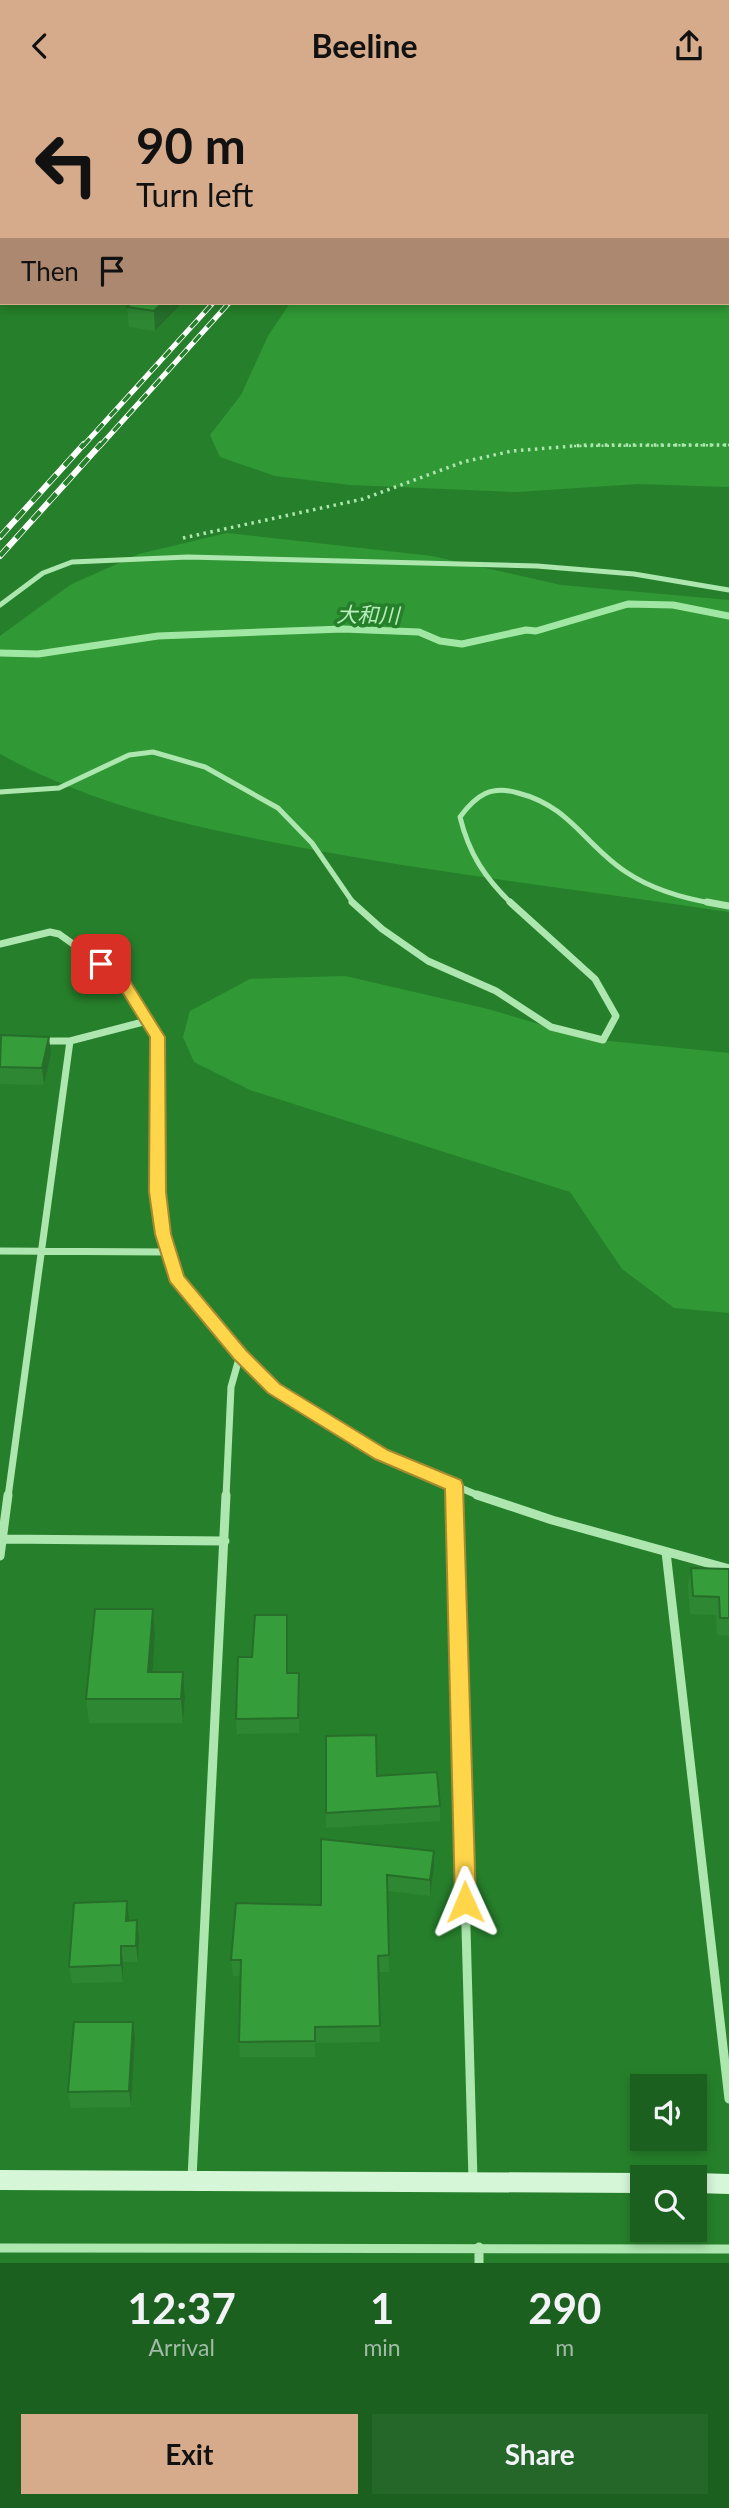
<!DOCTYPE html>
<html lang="en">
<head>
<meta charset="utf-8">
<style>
	body { margin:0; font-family:Lato,"Noto Sans JP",sans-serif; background:#256629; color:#f1f3f6; height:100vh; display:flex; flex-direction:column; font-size:26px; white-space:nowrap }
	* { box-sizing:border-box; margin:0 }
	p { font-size:23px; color:#a0bba5 }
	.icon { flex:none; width:38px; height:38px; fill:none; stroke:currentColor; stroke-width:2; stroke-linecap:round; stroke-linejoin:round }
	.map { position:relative; height:2172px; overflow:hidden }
	.details { display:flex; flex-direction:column; background:#1c6020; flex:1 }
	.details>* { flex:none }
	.hud { position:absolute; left:0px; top:0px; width:730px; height:214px; box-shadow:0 4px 10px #0003; background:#d6ab8b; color:#111; overflow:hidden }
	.buttons { position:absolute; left:630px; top:1983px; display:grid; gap:14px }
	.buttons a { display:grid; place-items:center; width:77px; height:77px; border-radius:0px; background:#1c6020; box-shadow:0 4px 10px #0003; font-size:35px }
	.pin { position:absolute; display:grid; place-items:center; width:60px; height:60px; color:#fff; margin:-30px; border-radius:14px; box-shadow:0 4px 10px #0006 }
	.me { position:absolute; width:77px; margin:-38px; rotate:359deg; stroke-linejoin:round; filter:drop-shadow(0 0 5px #0008) }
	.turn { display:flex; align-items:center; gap:24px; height:147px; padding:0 21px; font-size:32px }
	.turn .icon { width:91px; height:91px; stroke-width:2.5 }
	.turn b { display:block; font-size:49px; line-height:60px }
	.then { display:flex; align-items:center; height:66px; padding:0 21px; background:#0003; gap:14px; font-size:26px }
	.eta { display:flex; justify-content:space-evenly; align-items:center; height:119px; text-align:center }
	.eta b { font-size:42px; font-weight:700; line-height:49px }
	.button { display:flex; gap:14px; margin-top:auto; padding:14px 21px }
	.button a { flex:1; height:80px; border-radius:0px; background:#d6ab8b; color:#111; font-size:28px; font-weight:700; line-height:80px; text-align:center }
	.button a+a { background:#256629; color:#f1f3f6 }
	header { display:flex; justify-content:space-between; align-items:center; height:91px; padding:0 21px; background:#d6ab8b; color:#111; font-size:32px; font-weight:700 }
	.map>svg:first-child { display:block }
	.green { fill:#309835 }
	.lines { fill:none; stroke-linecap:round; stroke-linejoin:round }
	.stream { stroke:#a1e7a4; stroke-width:7 }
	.path-far1 { stroke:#ade6af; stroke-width:2.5; stroke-dasharray:2 3.5; stroke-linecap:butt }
	.path { stroke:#ade6af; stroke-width:3.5; stroke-dasharray:2.5 4.5; stroke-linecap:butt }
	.street-far3 { stroke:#ade6af; stroke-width:4.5 }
	.street-far2 { stroke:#ade6af; stroke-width:5 }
	.street-far1 { stroke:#ade6af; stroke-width:7 }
	.street { stroke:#ade6af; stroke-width:9 }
	.secondary { fill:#d6f6d8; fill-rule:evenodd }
	.rail-far1-casing { stroke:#fff; stroke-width:5 }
	.rail-casing { stroke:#fff; stroke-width:6 }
	.rail-far1 { stroke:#26802b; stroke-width:3.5; stroke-dasharray:10; stroke-linecap:butt }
	.rail { stroke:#26802b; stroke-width:4.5; stroke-dasharray:12; stroke-linecap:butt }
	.wall { fill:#2e8733 }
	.shaded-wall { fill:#266e29 }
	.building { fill:#369d3b; stroke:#266e29; stroke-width:2 }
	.route { fill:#ffd54a; stroke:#a68a30; stroke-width:2 }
	.labels { text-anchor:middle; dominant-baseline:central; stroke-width:7; stroke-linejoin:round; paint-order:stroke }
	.far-water-label { font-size:21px; font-style:italic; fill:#b8eeba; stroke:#26802b }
</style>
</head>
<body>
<header><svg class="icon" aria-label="back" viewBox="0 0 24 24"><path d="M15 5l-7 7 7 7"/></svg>Beeline<svg class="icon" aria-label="share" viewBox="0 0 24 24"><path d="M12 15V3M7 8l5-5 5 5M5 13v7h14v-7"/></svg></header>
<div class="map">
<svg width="729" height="2172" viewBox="0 0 729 2172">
	<rect width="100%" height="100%" fill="#26802b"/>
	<!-- green -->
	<path class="green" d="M 0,0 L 729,0 L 729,396 L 638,393 L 516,401 L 350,394 L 275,385 L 220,366 L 210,344 L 241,304 L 268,245 L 290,212 L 728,212 L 728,2 L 2,2 L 0,107 Z
		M 227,442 L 432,465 L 561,494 L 729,509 L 729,821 C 585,799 441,783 298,756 C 193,736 94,715 0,663 L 0,545 L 70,494 L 139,463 Z
		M 345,885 L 488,918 L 589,948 L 729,962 L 729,1222 L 674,1217 L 622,1178 L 570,1101 L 250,999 L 194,971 L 183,946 L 190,920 L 250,888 Z"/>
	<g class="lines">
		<!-- stream -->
		<path class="stream" d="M 0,562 L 38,563 L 158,545 L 343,538 L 419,541 L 440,550 L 462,553 L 526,539 L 536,540 L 628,513 L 673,514 L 729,525"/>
		<!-- path-far1 -->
		<path class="path-far1" d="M 574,355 L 729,354"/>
		<!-- path -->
		<path class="path" d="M 183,447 L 363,408 L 463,371 L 512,360 L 586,354 L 729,354"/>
		<!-- street-far3 -->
		<path class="street-far3" d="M 127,2 L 136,0
			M 312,2 L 314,0"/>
		<!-- street-far2 -->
		<path class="street-far2" d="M 0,514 L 43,482 L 72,471 L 188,466 L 537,475 L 634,483 L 729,499
			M 0,701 L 59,697 L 129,664 L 153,661 L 205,676 L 278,717 L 312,752 L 354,813
			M 512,813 C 485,787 469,763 460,726 C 476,704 491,694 518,702 C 570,715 585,754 626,781 C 653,799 685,808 717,813"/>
		<!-- street-far1 -->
		<path class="street-far1" d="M 352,811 L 382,838 L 428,870 L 496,900 L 551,936 L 603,949 L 616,925 L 595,888 L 510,811
			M 707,811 L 729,815
			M 0,853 L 50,841 L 59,843 L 122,888 L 157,946 L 157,1103 L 167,1163 L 186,1201 L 260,1285 L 324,1332 L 377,1362 L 482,1406
			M 43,950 L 70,950 L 147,930
			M 0,1160 L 167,1161
			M 454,1394 L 454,1406
			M 8,1406 L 70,950
			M 226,1406 L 231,1296 L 240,1264"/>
		<!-- street -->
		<path class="street" d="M 454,1404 L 473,2089
			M 477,1404 L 552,1429 L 729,1478
			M 0,1448 L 225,1450
			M 666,1461 L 729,2008
			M 0,1465 L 8,1404
			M 192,2087 L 226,1404
			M 479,2156 L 479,2172
			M 0,2157 L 729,2158"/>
		<!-- secondary -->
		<path class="secondary" d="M 0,2079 L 642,2082 L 650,2086 L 642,2086 L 642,2102 L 0,2099 Z
			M 695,2082 L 729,2083 L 729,2103 L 695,2102 L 695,2086 L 687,2086 Z"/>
		<!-- rail-far1 casing -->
		<g class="rail-far1-casing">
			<path id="rail-far1" d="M 83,355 L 213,212
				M 100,355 L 229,212"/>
		</g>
		<!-- rail casing -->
		<g class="rail-casing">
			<path id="rail" d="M 0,446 L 84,353
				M 0,465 L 101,353"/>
		</g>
		<!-- rail-far1 -->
		<use href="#rail-far1" class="rail-far1"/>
		<!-- rail -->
		<use href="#rail" class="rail"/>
	</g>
	<!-- wall -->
	<path class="wall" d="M 182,212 L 155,240 L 129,236 L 127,216 Z
		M 0,947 L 51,963 L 44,994 L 0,993 Z
		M 691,1477 L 729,1478 L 729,1545 L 717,1544 L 716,1524 L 690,1523 L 688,1494 Z
		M 153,1518 L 155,1543 L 152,1581 L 183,1581 L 185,1606 L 183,1632 L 89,1632 L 86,1608 Z
		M 287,1582 L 299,1582 L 299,1642 L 237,1643 L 236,1628 Z
		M 326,1645 L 377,1685 L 440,1715 L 440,1730 L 326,1737 Z
		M 434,1760 L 434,1776 L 430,1805 L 388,1800 L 389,1881 L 379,1881 L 380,1951 L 315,1952 L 315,1966 L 240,1966 L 239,1951 L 241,1885 L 233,1885 L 231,1869 L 321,1814 Z
		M 127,1810 L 129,1830 L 137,1829 L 139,1846 L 138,1871 L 123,1871 L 123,1891 L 72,1892 L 69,1876 Z
		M 133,1931 L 135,1947 L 131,2016 L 71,2017 L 68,2001 Z"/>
	<!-- shaded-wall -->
	<path class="shaded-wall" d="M 162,212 L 182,212 L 155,240 L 154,220 Z
		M 49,946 L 51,963 L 44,994 L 42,977 Z
		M 153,1518 L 155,1543 L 151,1605 L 148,1581 Z
		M 183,1581 L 185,1606 L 183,1632 L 181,1608 Z
		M 434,1760 L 434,1776 L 430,1805 L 430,1789 Z
		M 127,1810 L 129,1827 L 128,1846 L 126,1830 Z
		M 137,1829 L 139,1846 L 138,1871 L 136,1855 Z
		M 121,1855 L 123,1871 L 123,1891 L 121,1874 Z
		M 133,1931 L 135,1947 L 131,2016 L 129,2000 Z"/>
	<!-- building -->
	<path class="building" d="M 131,212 L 162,212 L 154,220 L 127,216 Z
		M 1,944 L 49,946 L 42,977 L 0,976 Z
		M 691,1477 L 729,1478 L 729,1527 L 720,1527 L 719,1506 L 693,1505 Z
		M 95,1518 L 153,1518 L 148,1581 L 183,1581 L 181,1608 L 86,1608 Z
		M 255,1524 L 287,1524 L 287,1582 L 299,1582 L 298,1627 L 236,1628 L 238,1566 L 252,1566 Z
		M 376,1644 L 377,1685 L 437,1681 L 440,1715 L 326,1722 L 326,1645 Z
		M 321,1748 L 434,1760 L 430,1789 L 387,1784 L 389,1864 L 378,1865 L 380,1935 L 315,1936 L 315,1950 L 239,1951 L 241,1869 L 231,1869 L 236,1812 L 321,1814 Z
		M 127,1810 L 126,1830 L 137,1829 L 136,1855 L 121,1855 L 121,1874 L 69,1876 L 74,1812 Z
		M 74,1931 L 133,1931 L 129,2000 L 68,2001 Z"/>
	<!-- route -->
	<path class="route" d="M 101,869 L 127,885 L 165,946 L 166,1101 L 171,1143 L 184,1185 L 246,1259 L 280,1293 L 388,1359 L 461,1389 L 463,1394 L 476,1811 L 473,1818 L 465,1820 L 458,1818 L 455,1811 L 445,1398 L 375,1368 L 268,1302 L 234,1268 L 170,1191 L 155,1143 L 149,1101 L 150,946 L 116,891 L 94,873 Z"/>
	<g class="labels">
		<!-- far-water labels -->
		<g class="far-water-label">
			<text transform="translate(368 523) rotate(1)">大和川</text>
		</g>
	</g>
</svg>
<div class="buttons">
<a><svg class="icon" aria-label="sound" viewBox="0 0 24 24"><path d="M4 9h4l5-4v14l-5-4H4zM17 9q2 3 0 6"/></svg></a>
<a><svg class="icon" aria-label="search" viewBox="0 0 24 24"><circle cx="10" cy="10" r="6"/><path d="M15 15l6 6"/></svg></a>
</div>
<div class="pin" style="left:101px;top:873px;background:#d93025"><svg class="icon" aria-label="arrive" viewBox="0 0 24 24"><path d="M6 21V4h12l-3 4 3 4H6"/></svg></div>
<svg class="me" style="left:465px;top:1811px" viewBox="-20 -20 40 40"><path d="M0-17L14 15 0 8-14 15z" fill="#ffd54a" stroke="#fff" stroke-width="4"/></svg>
<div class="hud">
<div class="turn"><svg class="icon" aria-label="left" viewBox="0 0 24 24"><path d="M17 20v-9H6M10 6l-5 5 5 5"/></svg><div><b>90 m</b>Turn left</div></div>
<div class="then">Then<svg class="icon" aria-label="arrive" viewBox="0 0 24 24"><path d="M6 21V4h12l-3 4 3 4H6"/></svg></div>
</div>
</div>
<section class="details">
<div class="eta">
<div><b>12:37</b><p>Arrival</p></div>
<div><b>1</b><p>min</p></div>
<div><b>290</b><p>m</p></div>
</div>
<div class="button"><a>Exit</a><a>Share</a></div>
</section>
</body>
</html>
